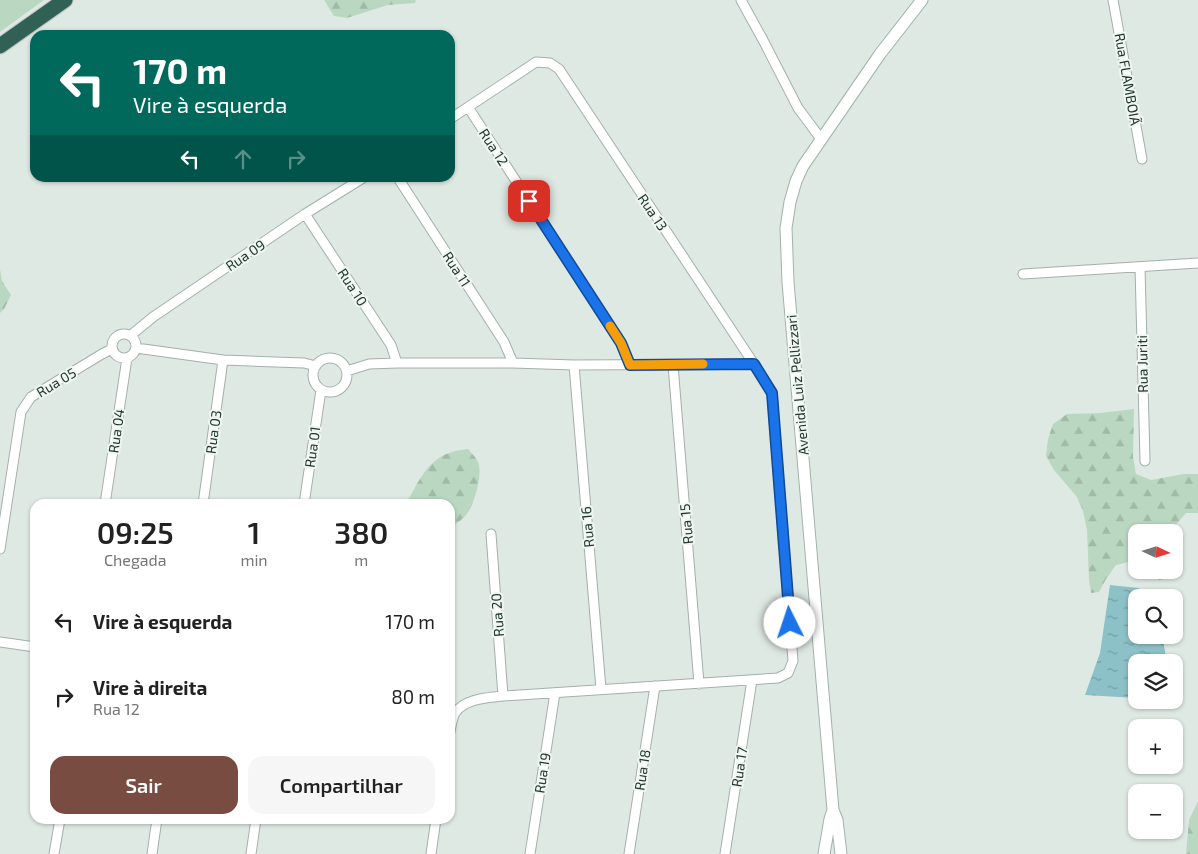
<!DOCTYPE html>
<html lang="pt">
<head>
<meta charset="utf-8">
<style>
	body { margin:0; font-family:"Exo 2",sans-serif; background:#f6f6f6; color:#222; height:100vh; display:flex; flex-direction:column; font-size:19px; white-space:nowrap }
	* { box-sizing:border-box; margin:0 }
	p { font-size:16px; color:#767676 }
	.icon { flex:none; width:28px; height:28px; fill:none; stroke:currentColor; stroke-width:2; stroke-linecap:round; stroke-linejoin:round }
	.map { position:relative; flex:1; overflow:hidden }
	.panel { position:absolute; left:30px; top:499px; width:425px; height:325px; display:flex; flex-direction:column; background:#fff; border-radius:15px; box-shadow:0 1px 4px #0004 }
	.panel>* { flex:none }
	.banner { position:absolute; left:30px; top:30px; width:425px; height:152px; border-radius:15px; box-shadow:0 1px 4px #0004; background:#00695c; color:#fff; overflow:hidden }
	.needle { width:32px; rotate:94deg }
	.controls { position:absolute; left:1128px; top:524px; display:grid; gap:10px }
	.controls a { display:grid; place-items:center; width:55px; height:55px; border-radius:10px; background:#fff; box-shadow:0 1px 4px #0004; font-size:25px }
	.pin { position:absolute; display:grid; place-items:center; width:42px; height:42px; color:#fff; margin:-21px; border-radius:10px; box-shadow:0 2px 8px #0006 }
	.me { position:absolute; width:55px; margin:-28px; rotate:356deg; stroke-linejoin:round; filter:drop-shadow(0 0 4px #0008) }
	.turn { display:flex; align-items:center; gap:18px; height:105px; padding:0 20px; font-size:22px }
	.turn .icon { width:65px; height:65px; stroke-width:2.5 }
	.turn b { display:block; font-size:35px; line-height:42px }
	.lanes { display:flex; align-items:center; height:48px; padding:0 20px; background:#0003; justify-content:center; gap:25px; direction:ltr }
	.lanes .off { opacity:.35 }
	.eta { display:flex; justify-content:space-evenly; align-items:center; height:85px; text-align:center }
	.eta b { font-size:30px; font-weight:600; line-height:35px }
	.action { display:flex; gap:10px; margin-top:auto; padding:10px 20px }
	.action a { flex:1; height:58px; border-radius:15px; background:#784c40; color:#fff; font-size:20px; font-weight:600; line-height:58px; text-align:center }
	.action a+a { background:#f6f6f6; color:#222 }
	ul { padding:0; list-style:none }
	li { display:flex; align-items:center; gap:15px; height:75px; padding:0 20px }
	li div { flex:1 }
	li b { display:block; font-size:19px }
	li em { font-style:normal }
	.map>svg:first-child { display:block }
	.green { fill:#bad8c1 }
	.forest { fill:url(#forest-firs) }
	.water { fill:url(#water-ripples) }
	.lines { fill:none; stroke-linecap:round; stroke-linejoin:round }
	.street-casing { stroke:#a3b0ab; stroke-width:11 }
	.secondary-casing { stroke:#a0b3ab; stroke-width:13 }
	.highway-casing { stroke:#bdc3c1; stroke-width:17 }
	.street { stroke:#fff; stroke-width:9 }
	.secondary { stroke:#fff; stroke-width:11 }
	.highway { stroke:#316055; stroke-width:15 }
	.route-casing { stroke:#114b97; stroke-width:12 }
	.route { stroke:#1a73e8; stroke-width:9 }
	.slow { stroke:#f59e0b; stroke-width:9 }
	.labels { text-anchor:middle; dominant-baseline:central; stroke-width:4; stroke-linejoin:round; paint-order:stroke }
	.street-label { font-size:14px; fill:#223731; stroke:#eff6f2 }
</style>
</head>
<body>
<div class="map">
<svg width="1198" height="854" viewBox="0 0 1198 854">
	<defs>
		<pattern id="forest-firs" width="22" height="20" patternUnits="userSpaceOnUse" patternTransform="scale(1.25)"><rect width="22" height="20" fill="#bad8c1"/><path d="M5 1l3.5 6h-7zM16 11l3.5 6h-7z" fill="#a0baa6"/></pattern>
		<pattern id="water-ripples" width="26" height="14" patternUnits="userSpaceOnUse" patternTransform="scale(1.25)"><rect width="26" height="14" fill="#8cc1c8"/><path d="M2 4q2-2 4 0t4 0M15 11q2-2 4 0t4 0" fill="none" stroke="#729ea3"/></pattern>
	</defs>
	<rect width="100%" height="100%" fill="#dfe9e4"/>
	<!-- green -->
	<path class="green" d="M 0,0 L 44,0 L 0,32 Z"/>
	<!-- forest -->
	<path class="forest" d="M 324,0 L 416,0 L 415,3 L 388,5 L 347,18 L 334,16 Z
		M 0,269 L 2,281 L 11,295 L 4,309 L 0,313 Z
		M 1134,409 L 1133,457 L 1136,474 L 1151,480 L 1184,474 L 1198,474 L 1198,513 L 1186,513 L 1175,526 L 1174,533 L 1136,532 L 1136,564 L 1132,561 L 1116,565 L 1106,579 L 1099,592 L 1091,593 L 1089,580 L 1087,530 L 1083,511 L 1077,497 L 1054,470 L 1046,456 L 1048,439 L 1053,424 L 1067,414 L 1100,413 Z
		M 468,449 C 471,453 476,457 478,462 C 483,473 475,502 468,512 C 465,518 456,524 450,527 L 450,504 L 406,504 C 418,483 427,459 452,452 C 457,450 463,450 468,449 Z
		M 1174,557 L 1175,576 L 1159,580 L 1145,570 L 1174,570 Z
		M 1198,801 L 1198,854 L 1186,854 L 1189,820 Z"/>
	<!-- water -->
	<path class="water" d="M 1110,585 L 1138,588 L 1153,597 L 1136,598 L 1136,635 L 1162,635 L 1167,662 L 1136,662 L 1136,698 L 1085,695 L 1100,653 Z"/>
	<g class="lines">
		<!-- street casing -->
		<g class="street-casing">
			<path id="street" d="M 741,0 L 763,40 L 798,108 L 821,139
				M 1113,0 L 1142,159
				M 468,107 L 621,343 L 630,365
				M 450,119 L 536,62 L 550,63 L 559,69 L 754,364 L 772,393 L 793,661 L 788,673 L 778,678 L 503,696 C 488,698 465,698 455,713 C 452,719 451,726 450,732
				M 398,178 L 504,342 L 513,363
				M 305,214 L 391,345 L 397,363
				M 1140,267 L 1145,461
				M 1023,274 L 1198,263
				M112 346a12 12 0 1 1 24 0a12 12 0 1 1-24 0Z
				M 130,336 L 153,317 L 305,214 L 363,178
				M 136,348 L 223,360 L 304,363 L 316,366
				M313 375a17 17 0 1 1 34 0a17 17 0 1 1-34 0Z
				M 574,365 L 601,689
				M 673,365 L 699,684
				M 347,371 L 369,364 L 397,363 L 513,363 L 574,365 L 754,364
				M 105,504 L 127,358
				M 203,504 L 223,360
				M 304,504 L 321,390
				M 491,534 L 503,696
				M 0,549 L 21,412 L 31,397 L 102,354 L 112,349
				M 0,642 L 35,647
				M 54,854 L 60,819
				M 152,854 L 157,819
				M 251,854 L 256,819
				M 431,854 L 436,819
				M 530,854 L 555,693
				M 629,854 L 655,686
				M 725,854 L 752,680"/>
		</g>
		<!-- secondary casing -->
		<g class="secondary-casing">
			<path id="secondary" d="M 824,854 L 830,819 L 833,810
				M 841,854 L 837,820 L 833,810 L 788,282 L 786,228 L 790,202 L 796,181 L 803,166 L 880,54 L 922,0"/>
		</g>
		<!-- highway casing -->
		<g class="highway-casing">
			<path id="highway" d="M 0,46 L 65,0"/>
		</g>
		<!-- street -->
		<use href="#street" class="street"/>
		<!-- secondary -->
		<use href="#secondary" class="secondary"/>
		<!-- highway -->
		<use href="#highway" class="highway"/>
	</g>
	<g class="lines">
		<!-- route casing -->
		<g class="route-casing">
			<path id="route" d="M 529,201 L 621,343 L 630,365 L 754,364 L 772,393 L 790,623"/>
		</g>
		<!-- route -->
		<use href="#route" class="route"/>
		<!-- slow -->
		<path class="slow" d="M 610,326 L 621,343 L 630,365 L 703,364"/>
	</g>
	<g class="labels">
		<!-- street labels -->
		<g class="street-label">
			<text transform="translate(1128 79) rotate(80)">Rua FLAMBOIÃ</text>
			<text transform="translate(494 147) rotate(57)">Rua 12</text>
			<text transform="translate(653 212) rotate(56)">Rua 13</text>
			<text transform="translate(245 255) rotate(-34)">Rua 09</text>
			<text transform="translate(457 269) rotate(57)">Rua 11</text>
			<text transform="translate(353 287) rotate(57)">Rua 10</text>
			<text transform="translate(1142 364) rotate(-91)">Rua Juriti</text>
			<text transform="translate(56 382) rotate(-31)">Rua 05</text>
			<text transform="translate(797 385) rotate(-95)">Avenida Luiz Pellizzari</text>
			<text transform="translate(116 431) rotate(-82)">Rua 04</text>
			<text transform="translate(213 432) rotate(-82)">Rua 03</text>
			<text transform="translate(312 447) rotate(-82)">Rua 01</text>
			<text transform="translate(686 524) rotate(-95)">Rua 15</text>
			<text transform="translate(587 527) rotate(-95)">Rua 16</text>
			<text transform="translate(497 615) rotate(-94)">Rua 20</text>
			<text transform="translate(739 767) rotate(-81)">Rua 17</text>
			<text transform="translate(642 770) rotate(-81)">Rua 18</text>
			<text transform="translate(542 773) rotate(-81)">Rua 19</text>
		</g>
	</g>
</svg>
<div class="controls">
<a><svg class="needle" viewBox="-14 -14 28 28"><path d="M0-13l5 13h-10z" fill="#e53935"/><path d="M0 13l5-13h-10z" fill="#767676"/></svg></a>
<a><svg class="icon" aria-label="search" viewBox="0 0 24 24"><circle cx="10" cy="10" r="6"/><path d="M15 15l6 6"/></svg></a>
<a><svg class="icon" aria-label="layers" viewBox="0 0 24 24"><path d="M12 4l9 5-9 5-9-5zM3 14l9 5 9-5"/></svg></a>
<a>+</a>
<a>−</a>
</div>
<div class="pin" style="left:529px;top:201px;background:#d93025"><svg class="icon" aria-label="arrive" viewBox="0 0 24 24"><path d="M6 21V4h12l-3 4 3 4H6"/></svg></div>
<svg class="me" style="left:790px;top:623px" viewBox="-20 -20 40 40"><circle r="19" fill="#fff"/><path d="M0-13L10 11 0 6-10 11z" fill="#1a73e8"/></svg>
<div class="banner">
<div class="turn"><svg class="icon" aria-label="left" viewBox="0 0 24 24"><path d="M17 20v-9H6M10 6l-5 5 5 5"/></svg><div><b>170 m</b>Vire à esquerda</div></div>
<div class="lanes"><svg class="icon" aria-label="left" viewBox="0 0 24 24"><path d="M17 20v-9H6M10 6l-5 5 5 5"/></svg><svg class="icon off" aria-label="ahead" viewBox="0 0 24 24"><path d="M12 20V5M6 11l6-6 6 6"/></svg><svg class="icon off" aria-label="right" viewBox="0 0 24 24"><path d="M7 20v-9h11M14 6l5 5-5 5"/></svg></div>
</div>
<section class="panel">
<div class="eta">
<div><b>09:25</b><p>Chegada</p></div>
<div><b>1</b><p>min</p></div>
<div><b>380</b><p>m</p></div>
</div>
<ul>
<li><svg class="icon" aria-label="left" viewBox="0 0 24 24"><path d="M17 20v-9H6M10 6l-5 5 5 5"/></svg><div><b>Vire à esquerda</b></div><em>170 m</em></li>
<li><svg class="icon" aria-label="right" viewBox="0 0 24 24"><path d="M7 20v-9h11M14 6l5 5-5 5"/></svg><div><b>Vire à direita</b><p>Rua 12</p></div><em>80 m</em></li>
</ul>
<div class="action"><a>Sair</a><a>Compartilhar</a></div>
</section>
</div>
</body>
</html>
